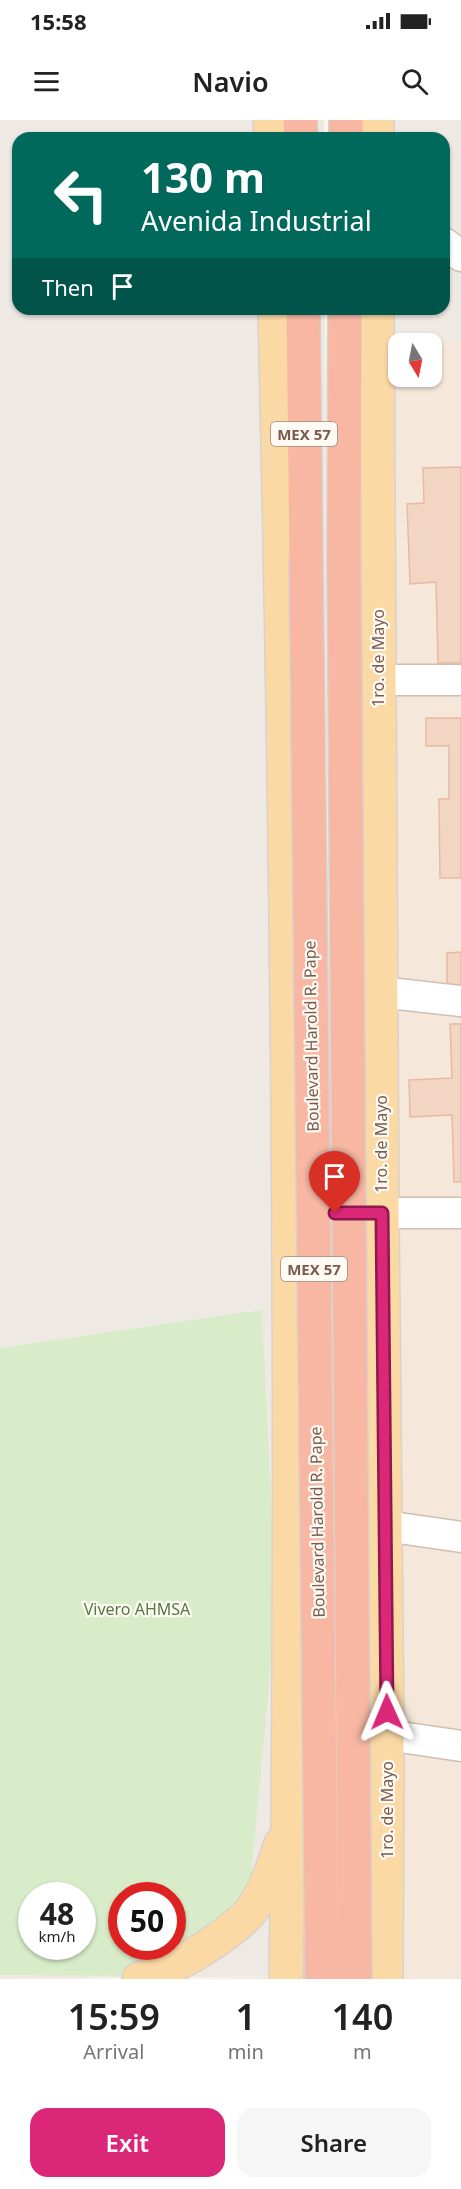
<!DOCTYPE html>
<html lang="en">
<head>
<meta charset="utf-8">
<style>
	body { margin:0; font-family:"Noto Sans",sans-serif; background:#f6f6f6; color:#222; height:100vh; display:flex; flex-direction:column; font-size:22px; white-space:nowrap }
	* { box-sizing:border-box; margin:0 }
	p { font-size:20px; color:#767676 }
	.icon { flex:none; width:33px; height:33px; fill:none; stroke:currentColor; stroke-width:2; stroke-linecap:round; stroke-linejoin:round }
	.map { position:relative; height:1859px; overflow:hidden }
	.panel { display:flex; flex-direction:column; background:#fff; flex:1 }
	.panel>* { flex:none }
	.banner { position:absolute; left:12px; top:12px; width:438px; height:183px; border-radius:18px; box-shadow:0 2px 4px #0004; background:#00695c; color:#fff; overflow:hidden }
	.needle { width:39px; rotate:170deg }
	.tools { position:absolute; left:388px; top:213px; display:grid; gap:12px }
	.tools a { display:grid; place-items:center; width:54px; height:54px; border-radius:12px; background:#fff; box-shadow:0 2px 4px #0004; font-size:30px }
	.speed { position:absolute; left:18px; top:1762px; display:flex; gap:12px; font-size:30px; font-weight:700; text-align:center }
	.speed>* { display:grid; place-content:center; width:78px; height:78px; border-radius:50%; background:#fff; box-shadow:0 2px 4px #0004; line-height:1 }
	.speed small { font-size:15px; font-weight:400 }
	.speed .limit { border:9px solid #d22; background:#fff; color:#111 }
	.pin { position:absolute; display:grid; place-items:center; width:51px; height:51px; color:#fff; margin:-62px -26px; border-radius:50% 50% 50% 0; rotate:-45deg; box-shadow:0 0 6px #0007 }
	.pin .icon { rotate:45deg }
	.me { position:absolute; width:66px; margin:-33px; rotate:359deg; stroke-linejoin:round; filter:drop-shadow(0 0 4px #0008) }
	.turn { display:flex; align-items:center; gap:21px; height:126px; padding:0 30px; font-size:27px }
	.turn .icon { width:78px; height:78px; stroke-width:2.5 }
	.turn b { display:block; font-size:42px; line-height:51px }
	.then { display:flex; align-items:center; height:57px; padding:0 30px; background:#0003; gap:12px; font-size:22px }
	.eta { display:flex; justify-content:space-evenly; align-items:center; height:102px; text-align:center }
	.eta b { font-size:36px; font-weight:600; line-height:42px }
	.button { display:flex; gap:12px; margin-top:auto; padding:12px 30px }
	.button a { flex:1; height:69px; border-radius:18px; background:#db2777; color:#fff; font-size:24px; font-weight:600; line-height:69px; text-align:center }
	.button a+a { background:#f6f6f6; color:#222 }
	.status { display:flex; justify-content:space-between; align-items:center; height:42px; padding:0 30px; background:#fff; direction:ltr }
	.status svg { height:16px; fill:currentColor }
	header { display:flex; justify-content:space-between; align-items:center; height:78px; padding:0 30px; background:#fff; font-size:27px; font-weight:600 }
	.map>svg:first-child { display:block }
	.residential { fill:#f5e8da; fill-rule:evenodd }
	.industrial { fill:#efe9e4; fill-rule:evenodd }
	.green { fill:#d8ecc9; fill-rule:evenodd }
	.building { fill:#f3d5c3; stroke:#e6bba3; stroke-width:1.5 }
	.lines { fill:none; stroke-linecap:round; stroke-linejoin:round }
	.minor-casing { stroke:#d1beb0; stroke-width:33 }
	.major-casing { stroke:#dad1cd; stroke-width:36 }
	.highway-casing { stroke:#dad1cd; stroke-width:36 }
	.minor { stroke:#fff; stroke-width:30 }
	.major { stroke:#fbd9a5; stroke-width:33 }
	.highway { stroke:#f7b7a3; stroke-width:33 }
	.highway-bridge-casing { stroke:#dad1cd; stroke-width:36; stroke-linecap:butt }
	.highway-bridge { stroke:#f7b7a3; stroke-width:33 }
	.route-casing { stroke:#8e194d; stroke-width:15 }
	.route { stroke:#db2777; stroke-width:10 }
	.labels { text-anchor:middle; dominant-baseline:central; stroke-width:4.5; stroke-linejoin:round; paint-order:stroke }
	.shield { fill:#fffaf3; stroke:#a28b7f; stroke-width:1.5 }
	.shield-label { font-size:15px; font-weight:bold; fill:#7a5c4d }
	.street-label { font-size:16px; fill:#7a5c4d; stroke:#fffaf3 }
	.park-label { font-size:16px; fill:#537a41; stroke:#fffaf3 }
</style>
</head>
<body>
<div class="status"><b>15:58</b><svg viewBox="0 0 49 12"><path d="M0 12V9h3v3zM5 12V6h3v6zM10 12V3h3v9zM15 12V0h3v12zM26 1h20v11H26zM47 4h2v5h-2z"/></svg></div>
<header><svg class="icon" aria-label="menu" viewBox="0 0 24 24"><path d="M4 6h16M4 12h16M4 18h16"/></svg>Navio<svg class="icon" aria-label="search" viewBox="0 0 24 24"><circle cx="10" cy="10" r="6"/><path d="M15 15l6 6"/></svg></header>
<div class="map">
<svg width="461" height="1859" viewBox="0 0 461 1859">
	<rect width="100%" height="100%" fill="#fdf6ec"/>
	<!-- residential -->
	<path class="residential" d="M 326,218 L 461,220 L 461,1859 L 168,1859 L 338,1856 ZM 399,224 L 432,224 L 432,256 L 399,256 Z"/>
	<!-- industrial -->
	<path class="industrial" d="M 0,0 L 324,0 L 324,18 L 18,18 L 18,189 L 325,189 L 338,1856 L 0,1859 ZM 32,1776 L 82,1776 L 82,1827 L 32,1827 ZM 122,1776 L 172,1776 L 172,1827 L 122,1827 Z
		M 394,0 L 461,0 L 461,220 L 395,219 L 395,189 L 444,189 L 444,18 L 394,18 Z"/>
	<!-- green -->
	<path class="green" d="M 262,1190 L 276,1489 L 248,1793 L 140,1856 L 0,1855 L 0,1228 ZM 32,1776 L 82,1776 L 82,1827 L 32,1827 ZM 122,1776 L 172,1776 L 172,1827 L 122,1827 Z"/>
	<!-- building -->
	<path class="building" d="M 461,347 L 461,543 L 438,543 L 436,462 L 410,464 L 407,384 L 424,383 L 423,348 Z
		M 426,598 L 461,598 L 461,758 L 440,758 L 439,679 L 449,679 L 449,626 L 426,626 Z
		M 461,832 L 461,874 L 447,874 L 447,833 Z
		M 450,904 L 461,904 L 461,1062 L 454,1062 L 452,995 L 410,997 L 409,960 L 452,958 Z"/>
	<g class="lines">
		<!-- minor casing -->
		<g class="minor-casing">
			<path id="minor" d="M 444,123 L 461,136
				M 378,560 L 461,560
				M 380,872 L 461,881
				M 357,1093 L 461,1093
				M 385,1406 L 461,1417
				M 387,1615 L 461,1626"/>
		</g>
		<!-- major casing -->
		<g class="major-casing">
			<path id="major" d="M 270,0 L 271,18
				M 377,18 L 377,0
				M 275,189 C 288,745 294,1302 286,1859
				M 377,189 L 382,1093 L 387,1615 L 386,1859
				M 139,1859 C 171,1849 198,1834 225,1814 C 234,1807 243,1801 250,1792 C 265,1773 273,1747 281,1724"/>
		</g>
		<!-- highway casing -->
		<g class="highway-casing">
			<path id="highway" d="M 300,0 L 301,18
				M 346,18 L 346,0
				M 303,189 L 306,438
				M 344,438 L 345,189"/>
		</g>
		<!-- minor -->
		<use href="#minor" class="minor"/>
		<!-- major -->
		<use href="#major" class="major"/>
		<!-- highway -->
		<use href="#highway" class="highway"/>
		<!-- highway-bridge casing -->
		<g class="highway-bridge-casing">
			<path id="highway-bridge" d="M 306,438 L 322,1859
				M 344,438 L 355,1859"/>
		</g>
		<!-- highway-bridge -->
		<use href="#highway-bridge" class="highway-bridge"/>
	</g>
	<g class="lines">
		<!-- route casing -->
		<g class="route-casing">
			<path id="route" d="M 335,1093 L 382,1093 L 387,1592"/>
		</g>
		<!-- route -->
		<use href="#route" class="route"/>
	</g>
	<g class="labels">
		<!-- shield labels -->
		<g class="shield">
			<rect x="271" y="302" width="66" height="24" rx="4.5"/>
			<rect x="281" y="1137" width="66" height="24" rx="4.5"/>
		</g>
		<g class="shield-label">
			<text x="304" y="314">MEX 57</text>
			<text x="314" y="1149">MEX 57</text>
		</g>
		<!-- street labels -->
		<g class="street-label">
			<text transform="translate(378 538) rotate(-90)">1ro. de Mayo</text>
			<text transform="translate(311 916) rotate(-91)">Boulevard Harold R. Pape</text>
			<text transform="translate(381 1024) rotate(-90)">1ro. de Mayo</text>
			<text transform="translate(317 1402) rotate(-91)">Boulevard Harold R. Pape</text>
			<text transform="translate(387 1690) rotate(-90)">1ro. de Mayo</text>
		</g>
		<!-- park labels -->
		<g class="park-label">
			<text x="137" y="1489">Vivero AHMSA</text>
		</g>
	</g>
</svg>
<div class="tools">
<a><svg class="needle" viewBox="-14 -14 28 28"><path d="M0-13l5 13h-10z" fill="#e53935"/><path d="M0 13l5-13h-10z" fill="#767676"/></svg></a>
</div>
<div class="speed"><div>48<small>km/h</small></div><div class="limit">50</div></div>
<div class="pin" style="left:335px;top:1093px;background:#d93025"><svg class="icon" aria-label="arrive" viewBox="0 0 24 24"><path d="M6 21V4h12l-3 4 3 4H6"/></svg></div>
<svg class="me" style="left:387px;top:1592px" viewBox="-20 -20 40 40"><path d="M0-17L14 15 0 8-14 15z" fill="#db2777" stroke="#fff" stroke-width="4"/></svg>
<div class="banner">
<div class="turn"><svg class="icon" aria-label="left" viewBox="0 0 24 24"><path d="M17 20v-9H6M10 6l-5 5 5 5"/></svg><div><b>130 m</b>Avenida Industrial</div></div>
<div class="then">Then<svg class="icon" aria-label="arrive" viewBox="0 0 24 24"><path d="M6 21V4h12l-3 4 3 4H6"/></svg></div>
</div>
</div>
<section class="panel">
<div class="eta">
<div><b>15:59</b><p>Arrival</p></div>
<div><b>1</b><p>min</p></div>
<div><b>140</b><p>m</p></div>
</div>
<div class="button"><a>Exit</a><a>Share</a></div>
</section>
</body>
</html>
